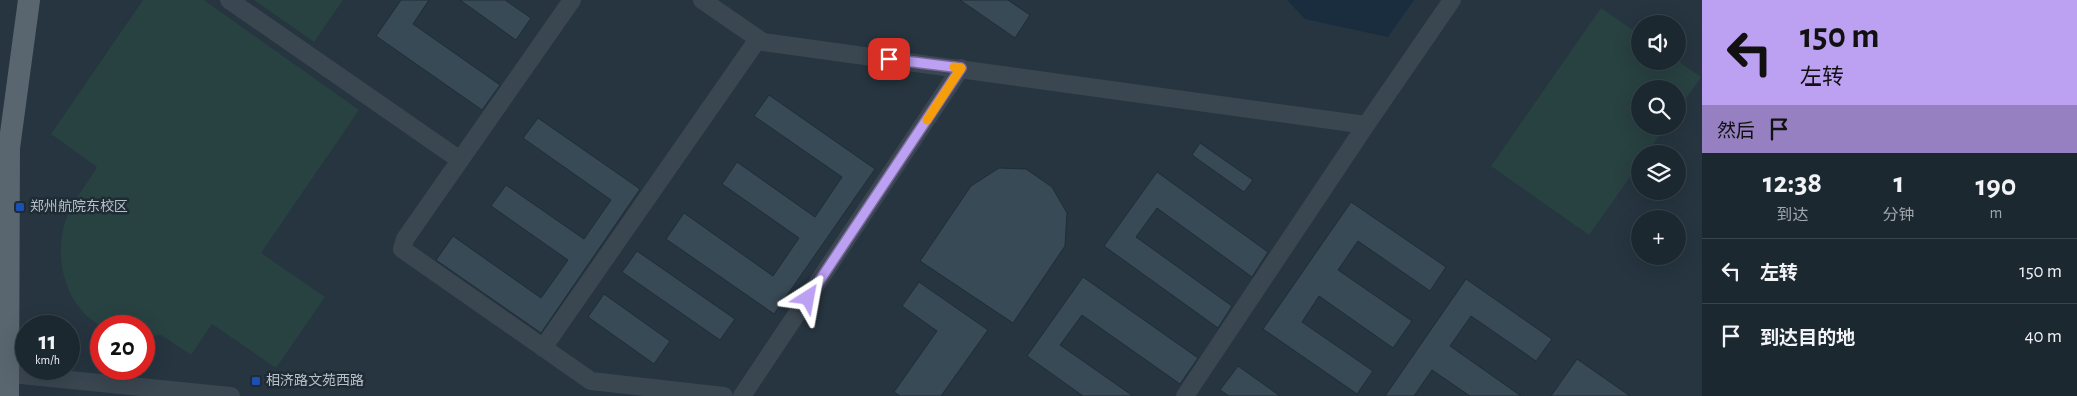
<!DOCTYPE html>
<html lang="zh">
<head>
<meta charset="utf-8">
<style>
	body { margin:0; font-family:"Alegreya Sans","Noto Sans SC",sans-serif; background:#29343c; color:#f1f3f6; height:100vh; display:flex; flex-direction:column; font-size:19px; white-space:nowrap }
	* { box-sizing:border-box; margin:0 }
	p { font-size:16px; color:#a0a6ab }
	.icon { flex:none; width:28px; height:28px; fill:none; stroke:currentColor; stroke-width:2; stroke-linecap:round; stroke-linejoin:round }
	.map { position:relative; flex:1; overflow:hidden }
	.sheet { display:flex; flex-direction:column; background:#1c2830; width:375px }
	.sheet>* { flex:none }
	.top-card { background:#bca0f2; color:#111; overflow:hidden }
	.buttons { position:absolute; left:1631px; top:15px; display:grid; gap:10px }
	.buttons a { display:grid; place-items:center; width:55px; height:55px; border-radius:50%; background:#1c2830; box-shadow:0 5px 20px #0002,0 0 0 1px #3a444c; font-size:25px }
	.speed { position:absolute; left:15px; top:315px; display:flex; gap:10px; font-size:25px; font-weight:700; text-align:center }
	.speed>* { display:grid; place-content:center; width:65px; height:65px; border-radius:50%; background:#1c2830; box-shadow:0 5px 20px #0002,0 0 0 1px #3a444c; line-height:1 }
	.speed small { font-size:12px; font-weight:400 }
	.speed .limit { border:8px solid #d22; background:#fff; color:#111 }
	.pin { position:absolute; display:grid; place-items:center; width:42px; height:42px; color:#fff; margin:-21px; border-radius:10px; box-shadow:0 2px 8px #0006 }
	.me { position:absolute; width:55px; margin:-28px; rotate:34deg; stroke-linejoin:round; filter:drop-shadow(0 0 4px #0008) }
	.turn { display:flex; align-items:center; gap:18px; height:105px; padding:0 15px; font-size:22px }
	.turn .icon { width:65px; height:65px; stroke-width:2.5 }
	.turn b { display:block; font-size:35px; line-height:42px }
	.then { display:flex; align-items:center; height:48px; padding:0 15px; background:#0003; gap:10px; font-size:19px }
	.eta { display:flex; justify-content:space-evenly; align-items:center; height:85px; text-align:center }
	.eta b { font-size:30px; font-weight:700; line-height:35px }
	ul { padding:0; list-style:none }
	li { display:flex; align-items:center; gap:15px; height:65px; padding:0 15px; border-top:1px solid #3a444c }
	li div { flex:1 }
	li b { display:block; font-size:19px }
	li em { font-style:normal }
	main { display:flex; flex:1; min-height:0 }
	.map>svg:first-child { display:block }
	.green { fill:#284141 }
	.water { fill:#192d3e }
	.building { fill:#384a56; stroke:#212d37 }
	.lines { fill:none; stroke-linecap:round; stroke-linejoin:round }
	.minor { stroke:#3a4650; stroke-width:18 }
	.major { stroke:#596670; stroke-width:22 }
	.route-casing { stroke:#7a689d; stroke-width:12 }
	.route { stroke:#bca0f2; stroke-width:9 }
	.slow { stroke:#f59e0b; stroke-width:9 }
	.transit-dot { fill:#1a4fb4; stroke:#1f2b35; stroke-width:2 }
	.labels { text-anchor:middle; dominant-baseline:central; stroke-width:5; stroke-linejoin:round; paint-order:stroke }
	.poi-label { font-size:14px; fill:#b7c1ca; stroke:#1f2b35; text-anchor:start }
</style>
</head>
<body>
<main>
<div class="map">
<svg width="1702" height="396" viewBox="0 0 1702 396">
	<rect width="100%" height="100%" fill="#263540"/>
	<!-- green -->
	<path class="green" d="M 143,0 L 204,0 L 359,110 L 261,253 L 325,297 L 276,368 L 212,324 L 191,355 L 161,335 L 144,337 L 144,326 C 134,326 110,329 102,326 C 64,308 53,255 66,219 C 73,200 87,184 97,167 L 51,134 Z
		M 254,0 L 343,0 L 314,42 Z
		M 1601,8 L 1640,35 L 1640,61 L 1678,61 L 1701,77 L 1678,110 L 1678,89 L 1640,89 L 1640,126 L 1666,126 L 1646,154 L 1640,154 L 1640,163 L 1589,235 L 1491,166 Z"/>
	<!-- water -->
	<path class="water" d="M 1287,0 L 1414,0 L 1388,37 L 1305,19 Z"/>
	<!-- building -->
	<path class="building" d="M 401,0 L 429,0 L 413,24 L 500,85 L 482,110 L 376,36 Z
		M 460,0 L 505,0 L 531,18 L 516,40 Z
		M 960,0 L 1008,0 L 1030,15 L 1015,38 Z
		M 769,95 L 875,169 L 774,314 L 666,239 L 684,213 L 773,276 L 799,238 L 722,184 L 737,162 L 815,217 L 842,177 L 754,116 Z
		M 538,118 L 640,189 L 541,333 L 436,260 L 453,236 L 541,298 L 568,260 L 491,206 L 506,185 L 584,239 L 611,200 L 523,138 Z
		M 1200,143 L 1253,180 L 1244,192 L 1192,155 Z
		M 999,168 L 1026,169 L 1052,187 L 1067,213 L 1065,246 L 1013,323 L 920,261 L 971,186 Z
		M 1157,172 L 1268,252 L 1252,277 L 1157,208 L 1136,237 L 1232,306 L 1218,328 L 1104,246 Z
		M 1351,202 L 1446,267 L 1430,291 L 1358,241 L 1338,270 L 1412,321 L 1393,348 L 1319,296 L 1302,322 L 1373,371 L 1357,394 L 1263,329 Z
		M 637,251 L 735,319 L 720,340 L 622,272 Z
		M 1083,277 L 1198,358 L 1180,384 L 1082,315 L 1060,345 L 1133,396 L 1083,396 L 1027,356 Z
		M 1466,279 L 1552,339 L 1536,361 L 1471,316 L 1450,346 L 1521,396 L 1470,396 L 1432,370 L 1414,396 L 1385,396 Z
		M 919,282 L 988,330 L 941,396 L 900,396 L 894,392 L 937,331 L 902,306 Z
		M 604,294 L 670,341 L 654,364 L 588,317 Z
		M 1577,359 L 1630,396 L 1551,396 Z
		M 1238,366 L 1280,396 L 1229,396 L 1220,390 Z"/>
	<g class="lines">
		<!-- minor -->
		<path class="minor" d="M 229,0 L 460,160
			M 572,0 L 405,239 L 402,249 L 591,381 L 724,396
			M 702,0 L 763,42 L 1366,125 L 1452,0
			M 543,348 L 758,39
			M 0,373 L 231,396
			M 742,396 L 961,68
			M 1185,396 L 1366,125"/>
		<!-- major -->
		<path class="major" d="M 8,396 L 9,148 L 29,0"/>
	</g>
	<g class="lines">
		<!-- route casing -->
		<g class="route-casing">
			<path id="route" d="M 808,298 L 961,68 L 889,59"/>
		</g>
		<!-- route -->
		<use href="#route" class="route"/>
		<!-- slow -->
		<path class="slow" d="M 927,120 L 961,68 L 954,67"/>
	</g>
	<!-- markers -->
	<g class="transit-dot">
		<rect x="15" y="202" width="10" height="10" rx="2.5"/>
		<rect x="251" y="376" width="10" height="10" rx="2.5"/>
	</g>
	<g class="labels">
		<!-- poi labels -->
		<g class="poi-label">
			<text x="30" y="207">郑州航院东校区</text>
			<text x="266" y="381">相济路文苑西路</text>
		</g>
	</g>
</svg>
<div class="buttons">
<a><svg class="icon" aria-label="sound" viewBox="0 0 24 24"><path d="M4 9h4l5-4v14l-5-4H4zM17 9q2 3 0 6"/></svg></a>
<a><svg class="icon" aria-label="search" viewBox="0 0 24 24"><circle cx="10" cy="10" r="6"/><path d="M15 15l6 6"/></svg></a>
<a><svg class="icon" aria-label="layers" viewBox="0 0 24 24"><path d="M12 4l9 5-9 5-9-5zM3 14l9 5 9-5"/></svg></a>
<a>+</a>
</div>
<div class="speed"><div>11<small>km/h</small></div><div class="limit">20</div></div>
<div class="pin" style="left:889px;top:59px;background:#d93025"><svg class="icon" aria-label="arrive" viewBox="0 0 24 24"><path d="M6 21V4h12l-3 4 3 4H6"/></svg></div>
<svg class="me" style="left:808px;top:298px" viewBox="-20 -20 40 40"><path d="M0-17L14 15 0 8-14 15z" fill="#bca0f2" stroke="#fff" stroke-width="4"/></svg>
</div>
<section class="sheet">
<div class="top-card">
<div class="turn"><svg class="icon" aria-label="left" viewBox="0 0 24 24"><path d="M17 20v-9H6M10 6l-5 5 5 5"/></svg><div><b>150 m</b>左转</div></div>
<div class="then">然后<svg class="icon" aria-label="arrive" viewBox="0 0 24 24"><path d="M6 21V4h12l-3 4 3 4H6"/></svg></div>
</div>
<div class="eta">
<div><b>12:38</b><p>到达</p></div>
<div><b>1</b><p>分钟</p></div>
<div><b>190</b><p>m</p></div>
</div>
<ul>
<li><svg class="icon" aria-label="left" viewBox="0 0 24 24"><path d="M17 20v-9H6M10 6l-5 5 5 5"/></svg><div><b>左转</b></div><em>150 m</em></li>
<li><svg class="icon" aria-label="arrive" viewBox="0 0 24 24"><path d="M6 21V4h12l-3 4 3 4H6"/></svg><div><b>到达目的地</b></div><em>40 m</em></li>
</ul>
</section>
</main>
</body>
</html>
